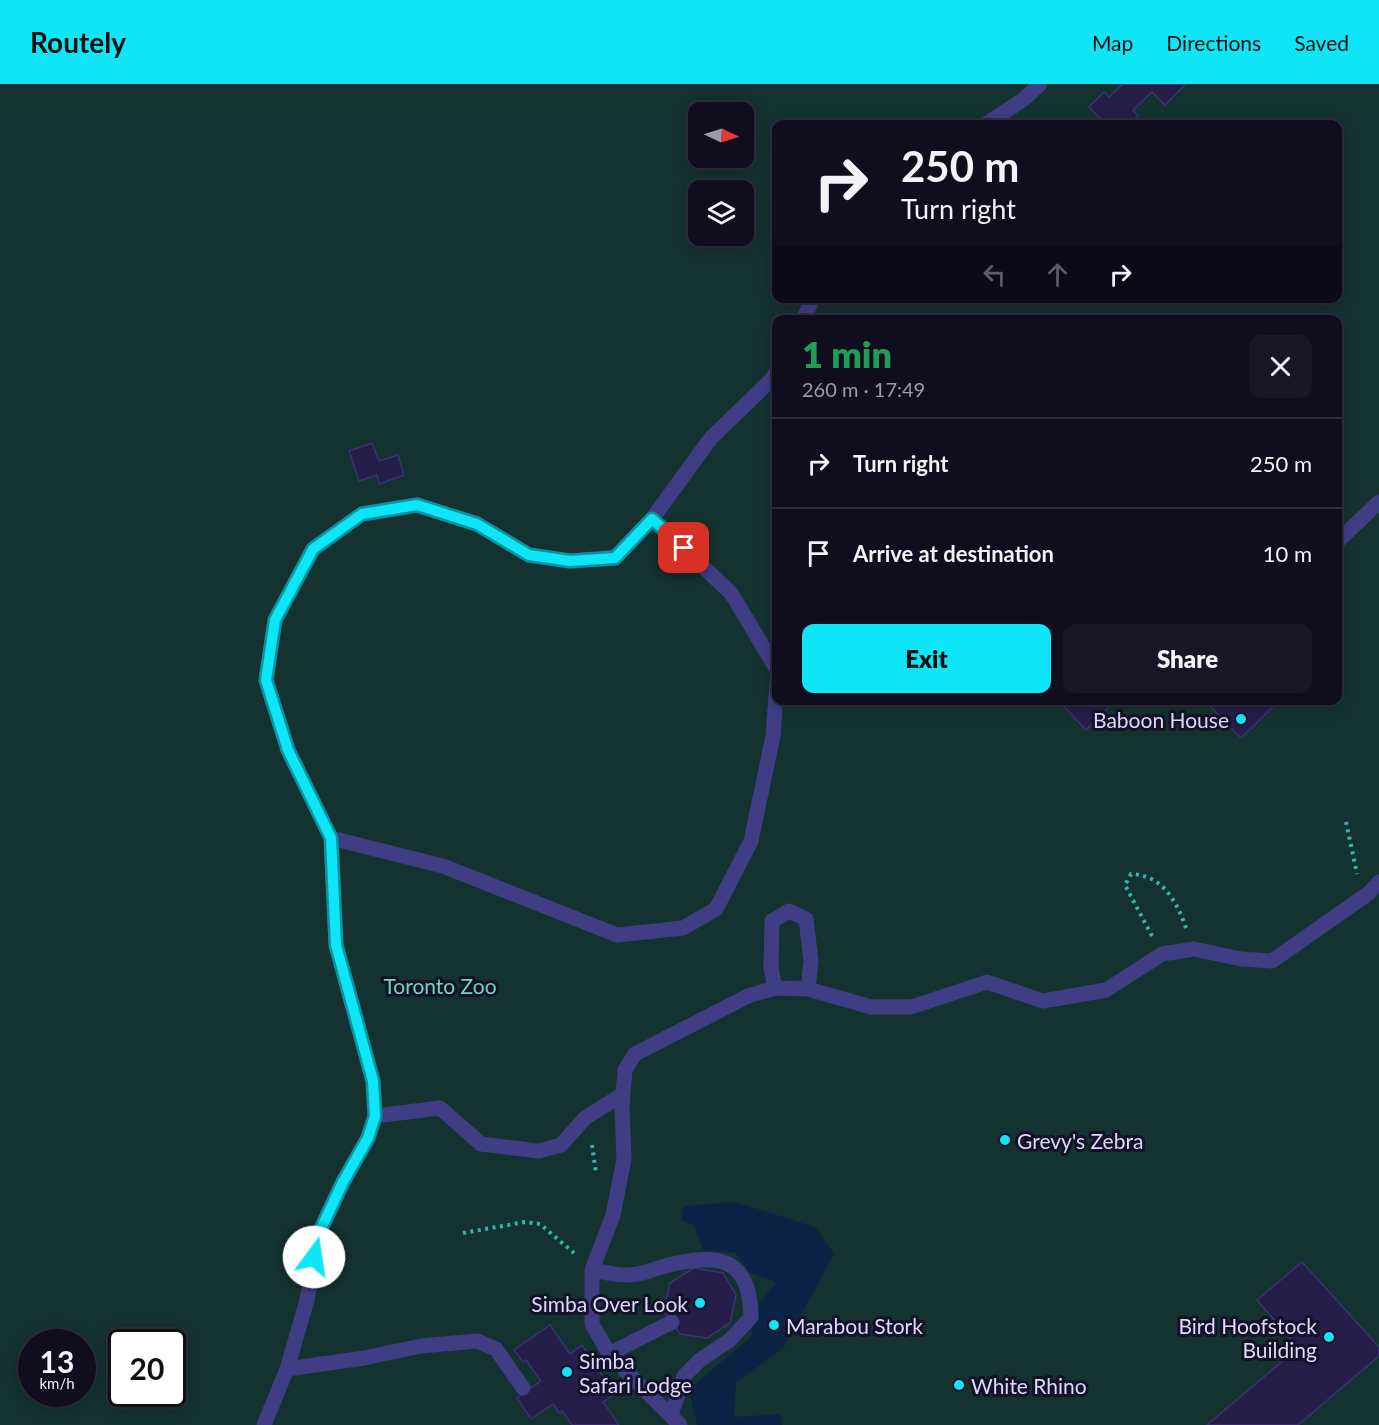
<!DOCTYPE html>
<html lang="en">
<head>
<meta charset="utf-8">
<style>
	body { margin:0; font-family:Lato,sans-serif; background:#181627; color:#f1f3f6; height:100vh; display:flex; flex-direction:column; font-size:22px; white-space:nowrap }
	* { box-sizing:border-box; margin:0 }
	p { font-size:20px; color:#9b9ca4 }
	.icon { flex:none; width:33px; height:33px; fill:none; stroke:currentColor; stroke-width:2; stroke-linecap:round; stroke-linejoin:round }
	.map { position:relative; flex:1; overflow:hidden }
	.panel { position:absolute; left:772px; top:231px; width:570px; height:390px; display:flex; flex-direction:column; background:#0f0d1e; border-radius:12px; box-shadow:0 3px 15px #0003,0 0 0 2px #2f2d3c }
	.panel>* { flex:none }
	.top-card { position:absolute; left:772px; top:36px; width:570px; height:183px; border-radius:12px; box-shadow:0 3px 15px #0003,0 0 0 2px #2f2d3c; background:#0f0d1e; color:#f1f3f6; overflow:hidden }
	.needle { width:39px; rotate:94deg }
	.fabs { position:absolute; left:688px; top:18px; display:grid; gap:12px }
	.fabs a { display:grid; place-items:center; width:66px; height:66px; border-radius:12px; background:#0f0d1e; box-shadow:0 3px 15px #0003,0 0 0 2px #2f2d3c; font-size:30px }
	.speed { position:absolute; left:18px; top:1245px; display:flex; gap:12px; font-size:30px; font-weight:700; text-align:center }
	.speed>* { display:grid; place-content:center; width:78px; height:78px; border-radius:50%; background:#0f0d1e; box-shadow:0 3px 15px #0003,0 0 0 2px #2f2d3c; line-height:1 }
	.speed small { font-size:15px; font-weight:400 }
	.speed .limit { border:3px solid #111; border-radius:9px; background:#fff; color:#111 }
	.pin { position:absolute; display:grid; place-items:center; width:51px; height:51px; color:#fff; margin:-26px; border-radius:12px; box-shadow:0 3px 9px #0006 }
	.me { position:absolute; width:66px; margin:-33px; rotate:14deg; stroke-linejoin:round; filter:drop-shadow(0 0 4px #0008) }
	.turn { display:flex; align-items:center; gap:21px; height:126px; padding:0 30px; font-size:27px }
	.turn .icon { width:78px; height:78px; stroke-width:2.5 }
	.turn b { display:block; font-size:42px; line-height:51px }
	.lanes { display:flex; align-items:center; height:57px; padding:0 30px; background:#0003; justify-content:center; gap:30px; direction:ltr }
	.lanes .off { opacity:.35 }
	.round { display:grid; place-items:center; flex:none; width:63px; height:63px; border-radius:12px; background:#181627 }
	.headline { display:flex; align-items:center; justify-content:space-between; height:102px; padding:0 30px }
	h1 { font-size:36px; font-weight:800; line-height:45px; color:#1e9e55 }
	.cta { display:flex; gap:12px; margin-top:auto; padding:12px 30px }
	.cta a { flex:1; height:69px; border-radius:12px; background:#0ee5f6; color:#111; font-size:24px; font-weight:800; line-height:69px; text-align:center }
	.cta a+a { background:#181627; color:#f1f3f6 }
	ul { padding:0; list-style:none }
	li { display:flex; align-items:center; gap:18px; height:90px; padding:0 30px; border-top:2px solid #2f2d3c }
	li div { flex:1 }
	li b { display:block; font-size:22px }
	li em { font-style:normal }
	header { display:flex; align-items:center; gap:36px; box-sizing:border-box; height:84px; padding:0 30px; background:#0ee5f6; color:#111 }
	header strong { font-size:28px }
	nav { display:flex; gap:33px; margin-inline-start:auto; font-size:21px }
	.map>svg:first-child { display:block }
	.green { fill:#143230; fill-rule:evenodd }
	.water { fill:#0d2346 }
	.building { fill:#251e48; stroke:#3c3173; stroke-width:1.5 }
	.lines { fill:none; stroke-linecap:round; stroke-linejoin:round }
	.path { stroke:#35b6ab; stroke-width:4; stroke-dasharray:3 4.5; stroke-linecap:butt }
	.minor { stroke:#3f3e85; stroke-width:15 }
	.route-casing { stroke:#0995a0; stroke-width:15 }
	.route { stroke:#0ee5f6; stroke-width:10 }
	.poi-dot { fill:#0ee5f6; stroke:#141128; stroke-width:2 }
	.labels { text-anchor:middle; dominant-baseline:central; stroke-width:6; stroke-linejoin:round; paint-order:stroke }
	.poi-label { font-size:21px; fill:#dddafe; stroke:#141128; text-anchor:start }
	.park-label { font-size:21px; fill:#67dcbb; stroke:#141128 }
</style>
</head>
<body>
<header>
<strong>Routely</strong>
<nav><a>Map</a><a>Directions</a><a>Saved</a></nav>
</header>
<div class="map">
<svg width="1379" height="1341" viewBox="0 0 1379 1341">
	<rect width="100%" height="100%" fill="#141128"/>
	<!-- green -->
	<path class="green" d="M 0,0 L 1379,0 L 1379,1341 L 0,1341 ZM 699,28 L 744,28 L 744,74 L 699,74 ZM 777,40 L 1338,40 L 1338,214 L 777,214 ZM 699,106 L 744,106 L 744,152 L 699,152 ZM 777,236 L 1338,236 L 1338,616 L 777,616 ZM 32,1258 L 82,1258 L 82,1310 L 32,1310 ZM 122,1258 L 172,1258 L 172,1310 L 122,1310 Z"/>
	<!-- water -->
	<path class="water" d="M 735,1118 L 815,1143 L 834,1170 L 783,1264 L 736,1298 L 734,1333 L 781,1330 L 782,1341 L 697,1341 L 689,1305 L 750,1254 L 760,1218 L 777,1198 L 750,1189 L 736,1169 L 703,1166 L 694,1142 L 681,1136 L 684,1122 Z"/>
	<!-- building -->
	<path class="building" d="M 1123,0 L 1186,0 L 1165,21 L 1152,8 L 1133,26 L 1138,32 L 1129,40 L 1106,40 L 1089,23 L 1104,8 L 1109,13 Z
		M 372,359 L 379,377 L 398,371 L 404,391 L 379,400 L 377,391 L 359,397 L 349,367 Z
		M 1058,616 L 1116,616 L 1086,646 Z
		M 1210,616 L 1280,616 L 1241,654 L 1207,619 Z
		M 1302,1178 L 1379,1263 L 1379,1272 L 1298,1341 L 1207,1341 L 1298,1264 L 1257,1216 Z
		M 694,1184 L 723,1189 L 736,1211 L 730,1239 L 707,1254 L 680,1250 L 664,1227 L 670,1199 Z
		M 550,1241 L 570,1270 L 582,1261 L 615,1310 L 603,1318 L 619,1341 L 572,1341 L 562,1327 L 559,1329 L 553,1320 L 531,1335 L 517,1314 L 541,1297 L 526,1276 L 523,1278 L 514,1266 Z"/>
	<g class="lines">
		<!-- path -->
		<path class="path" d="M 1346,738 L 1357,790
			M 1152,852 L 1125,801 L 1131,790 C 1163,791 1177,818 1186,844
			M 592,1061 L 596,1089
			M 463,1149 L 525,1138 L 540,1140 L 574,1169"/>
		<!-- minor -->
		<path class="minor" d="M 986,40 L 1024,15 L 1040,0
			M 803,236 L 813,214
			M 652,435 L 731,509 L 777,586
			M 1338,457 L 1379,418
			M 331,754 L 443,782 L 617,851 L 683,844 L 716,825 L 751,757 L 773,652 L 777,599
			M 775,904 L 771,884 L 772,837 L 789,827 L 806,835 L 811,877 L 808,905
			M 375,1032 L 440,1024 L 481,1060 L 539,1067 L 561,1061 L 585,1034 L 623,1010
			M 592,1186 C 604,1188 617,1192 629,1191 C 641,1191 654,1185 665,1182 C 716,1169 750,1171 751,1233 L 730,1256 L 700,1276 L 684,1292 L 671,1331
			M 609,1270 L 672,1238
			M 287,1285 L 364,1274 L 421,1262 L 477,1257 L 496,1265 L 523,1304
			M 264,1341 L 287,1285 L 307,1216 L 318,1151 L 343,1098 L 368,1054 L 375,1032 L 373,997 L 336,861 L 331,754 L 288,666 L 266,596 L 275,536 L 313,465 L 362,430 L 417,421 L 477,440 L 529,471 L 570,477 L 615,473 L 652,435 L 711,354 L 772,295 L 777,286
			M 680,1341 L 609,1270 L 592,1240 L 592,1186 L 613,1131 L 624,1075 L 622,1022 L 625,986 L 635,970 L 748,912 L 775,904 L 808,905 L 871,923 L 911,923 L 987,898 L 1043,917 L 1106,906 L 1162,870 L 1194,865 L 1241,875 L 1272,877 L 1369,809 L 1379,798"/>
	</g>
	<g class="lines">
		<!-- route casing -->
		<g class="route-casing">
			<path id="route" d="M 314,1173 L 318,1151 L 343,1098 L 368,1054 L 375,1032 L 373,997 L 336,861 L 331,754 L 288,666 L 266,596 L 275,536 L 313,465 L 362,430 L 417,421 L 477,440 L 529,471 L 570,477 L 615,474 L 652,435 L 684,464"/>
		</g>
		<!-- route -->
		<use href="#route" class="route"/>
	</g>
	<!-- markers -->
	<g class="poi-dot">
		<circle cx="1241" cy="635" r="6"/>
		<circle cx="1005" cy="1056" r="6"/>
		<circle cx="700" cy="1219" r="6"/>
		<circle cx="774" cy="1241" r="6"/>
		<circle cx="1329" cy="1253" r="6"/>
		<circle cx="567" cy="1288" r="6"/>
		<circle cx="959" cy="1301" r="6"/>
	</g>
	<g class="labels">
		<!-- poi labels -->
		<g class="poi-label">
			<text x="1229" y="635" text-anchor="end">Baboon House</text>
			<text x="1017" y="1056">Grevy's Zebra</text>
			<text x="688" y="1219" text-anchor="end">Simba Over Look</text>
			<text x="786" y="1241">Marabou Stork</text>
			<text x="1317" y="1241" text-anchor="end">Bird Hoofstock<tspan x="1317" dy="24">Building</tspan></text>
			<text x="579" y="1276">Simba<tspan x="579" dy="24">Safari Lodge</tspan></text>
			<text x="971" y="1301">White Rhino</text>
		</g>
		<!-- park labels -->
		<g class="park-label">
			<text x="440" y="901">Toronto Zoo</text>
		</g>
	</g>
</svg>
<div class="fabs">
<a><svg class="needle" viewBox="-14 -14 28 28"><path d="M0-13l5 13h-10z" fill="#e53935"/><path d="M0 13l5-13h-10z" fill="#9b9ca4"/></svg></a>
<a><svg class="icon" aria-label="layers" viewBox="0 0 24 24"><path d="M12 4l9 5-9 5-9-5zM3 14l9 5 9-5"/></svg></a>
</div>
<div class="speed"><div>13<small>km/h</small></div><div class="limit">20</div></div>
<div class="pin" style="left:684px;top:464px;background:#d93025"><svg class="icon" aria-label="arrive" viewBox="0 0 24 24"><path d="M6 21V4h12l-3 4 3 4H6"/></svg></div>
<svg class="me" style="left:314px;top:1173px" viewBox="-20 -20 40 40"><circle r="19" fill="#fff"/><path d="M0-13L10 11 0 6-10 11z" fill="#0ee5f6"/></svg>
<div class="top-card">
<div class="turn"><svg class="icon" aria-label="right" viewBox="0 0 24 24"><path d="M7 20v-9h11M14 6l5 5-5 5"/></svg><div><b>250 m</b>Turn right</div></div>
<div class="lanes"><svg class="icon off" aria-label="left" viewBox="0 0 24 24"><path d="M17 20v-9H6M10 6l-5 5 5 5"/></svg><svg class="icon off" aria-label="ahead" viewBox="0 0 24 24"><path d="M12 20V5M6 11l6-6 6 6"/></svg><svg class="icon" aria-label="right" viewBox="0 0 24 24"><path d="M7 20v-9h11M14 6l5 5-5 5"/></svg></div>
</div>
<section class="panel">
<div class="headline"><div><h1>1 min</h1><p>260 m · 17:49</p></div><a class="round"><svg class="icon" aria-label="close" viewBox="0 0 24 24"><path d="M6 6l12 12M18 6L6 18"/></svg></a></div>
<ul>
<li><svg class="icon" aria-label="right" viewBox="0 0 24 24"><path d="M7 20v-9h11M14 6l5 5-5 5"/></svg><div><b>Turn right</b></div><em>250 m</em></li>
<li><svg class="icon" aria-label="arrive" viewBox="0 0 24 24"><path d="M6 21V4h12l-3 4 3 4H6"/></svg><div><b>Arrive at destination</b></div><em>10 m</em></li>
</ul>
<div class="cta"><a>Exit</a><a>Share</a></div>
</section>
</div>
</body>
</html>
